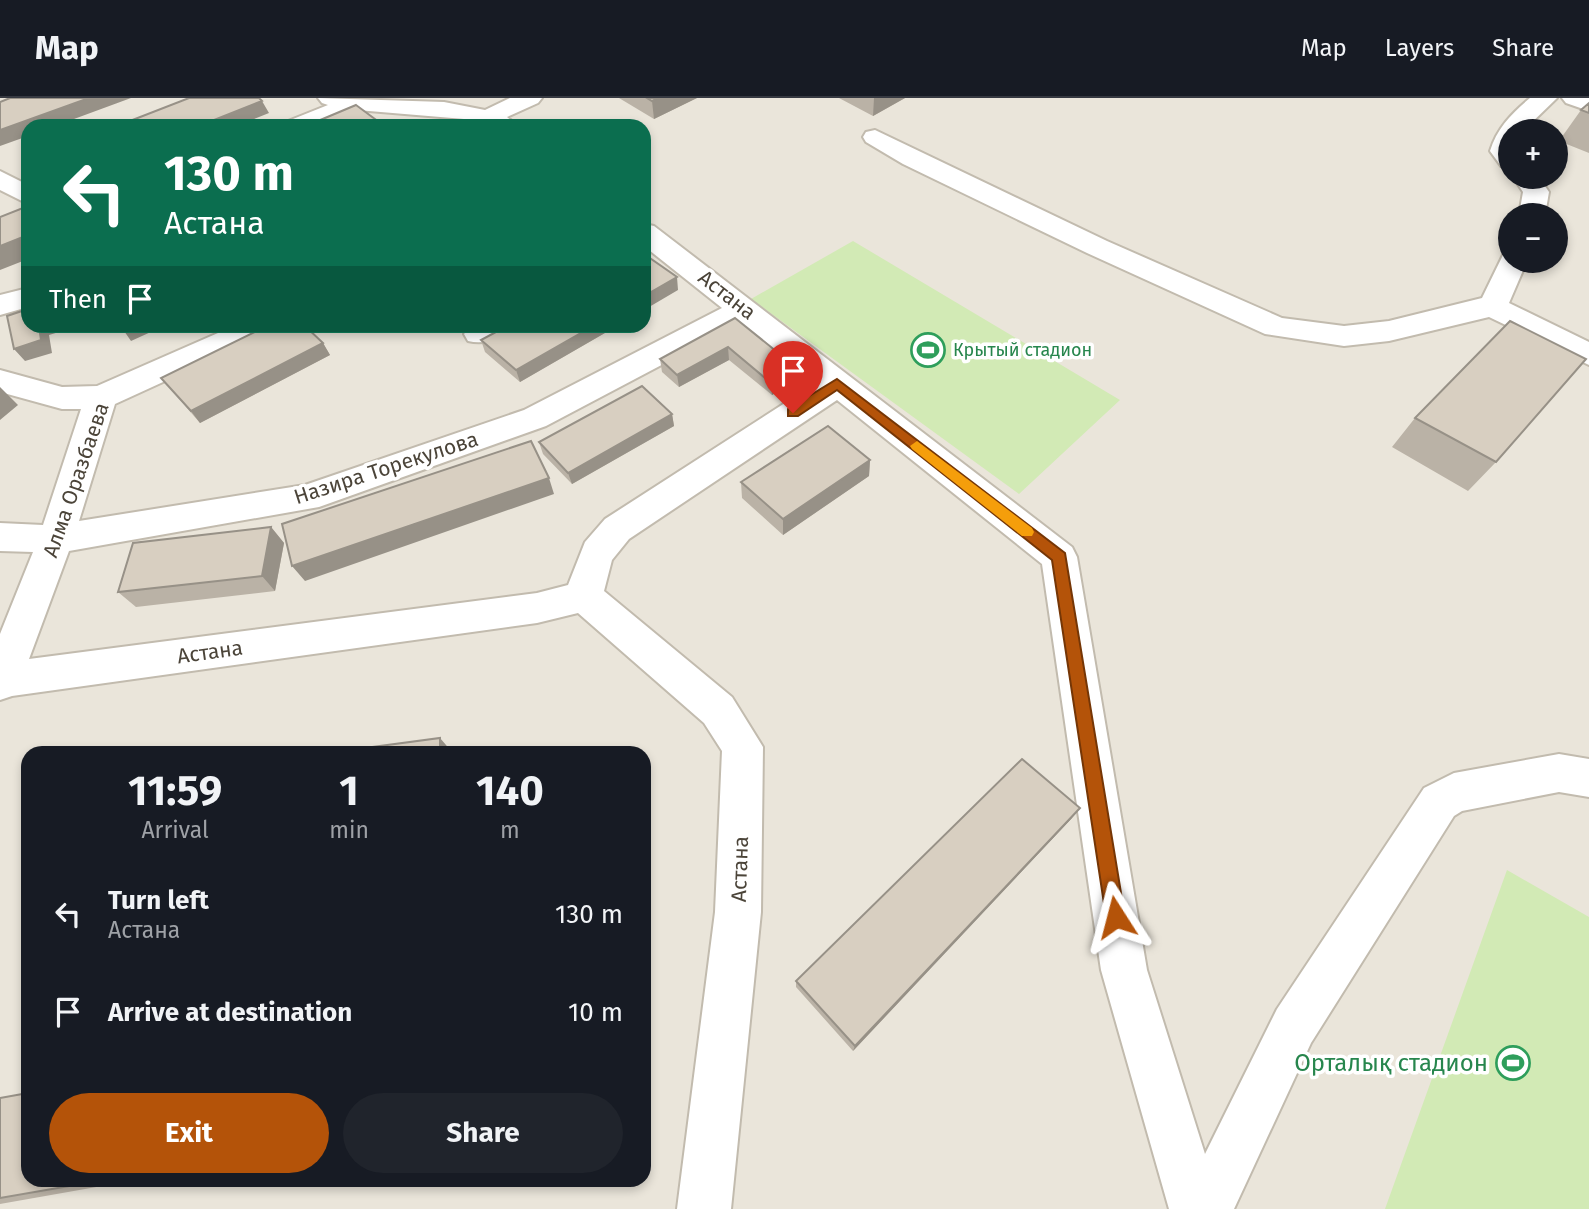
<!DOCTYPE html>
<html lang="en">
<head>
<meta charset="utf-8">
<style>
	body { margin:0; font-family:"Fira Sans",sans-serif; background:#20242c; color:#f1f3f6; height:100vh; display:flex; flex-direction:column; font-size:26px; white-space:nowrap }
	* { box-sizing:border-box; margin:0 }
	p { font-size:23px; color:#9ea1a6 }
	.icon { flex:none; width:38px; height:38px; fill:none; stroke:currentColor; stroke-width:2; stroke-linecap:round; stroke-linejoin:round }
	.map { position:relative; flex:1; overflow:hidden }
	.details { position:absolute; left:21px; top:648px; width:630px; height:441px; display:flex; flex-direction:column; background:#171b24; border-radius:21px; box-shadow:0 4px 10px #0003 }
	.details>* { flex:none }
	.hud { position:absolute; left:21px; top:21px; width:630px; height:214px; border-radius:21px; box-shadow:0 4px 10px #0003; background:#0b6e4f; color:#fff; overflow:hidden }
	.tools { position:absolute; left:1498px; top:21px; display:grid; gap:14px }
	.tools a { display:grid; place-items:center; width:70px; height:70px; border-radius:50%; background:#171b24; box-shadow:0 4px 10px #0003; font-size:35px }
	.pin { position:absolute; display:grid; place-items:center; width:60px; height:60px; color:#fff; margin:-72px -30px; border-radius:50% 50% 50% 0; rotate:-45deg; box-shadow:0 0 7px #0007 }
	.pin .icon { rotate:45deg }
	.me { position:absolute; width:77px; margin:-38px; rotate:351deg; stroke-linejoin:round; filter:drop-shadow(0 0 5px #0008) }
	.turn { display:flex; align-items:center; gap:24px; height:147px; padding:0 28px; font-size:32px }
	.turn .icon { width:91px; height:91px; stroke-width:2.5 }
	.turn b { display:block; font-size:49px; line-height:60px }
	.then { display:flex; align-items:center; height:66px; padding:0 28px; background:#0003; gap:14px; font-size:26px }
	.eta { display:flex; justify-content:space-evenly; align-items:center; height:119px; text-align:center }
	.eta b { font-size:42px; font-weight:700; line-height:49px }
	.cta { display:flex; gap:14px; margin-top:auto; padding:14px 28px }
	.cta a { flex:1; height:80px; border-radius:42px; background:#b45309; color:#fff; font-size:28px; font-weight:700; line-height:80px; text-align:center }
	.cta a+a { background:#20242c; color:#f1f3f6 }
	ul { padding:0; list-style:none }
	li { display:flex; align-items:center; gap:21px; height:98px; padding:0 28px }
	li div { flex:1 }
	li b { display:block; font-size:26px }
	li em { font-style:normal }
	header { display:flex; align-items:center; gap:42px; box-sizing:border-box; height:98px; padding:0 35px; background:#171b24; border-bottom:2px solid #363941 }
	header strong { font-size:33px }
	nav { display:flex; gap:38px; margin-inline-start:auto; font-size:24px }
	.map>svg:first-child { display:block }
	.residential { fill:#eae5da; fill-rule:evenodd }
	.green { fill:#d2eab5 }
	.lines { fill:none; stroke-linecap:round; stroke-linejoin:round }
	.street-casing { stroke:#c2bbae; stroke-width:4 }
	.street { fill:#fff; fill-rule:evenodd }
	.wall { fill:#bab2a6 }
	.shaded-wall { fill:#979187 }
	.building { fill:#d8cfc1; stroke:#979187; stroke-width:2 }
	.route { fill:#b45309; stroke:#753606; stroke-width:2 }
	.slow { fill:#f59e0b }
	.labels { text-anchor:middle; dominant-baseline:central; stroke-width:7; stroke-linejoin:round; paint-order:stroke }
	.far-leisure-label { font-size:18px; fill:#27864d; stroke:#fff; text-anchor:start }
	.street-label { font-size:21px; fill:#4b4439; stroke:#fff }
	.near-leisure-label { font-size:24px; fill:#27864d; stroke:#fff; text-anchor:end }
</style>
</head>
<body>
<header>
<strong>Map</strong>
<nav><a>Map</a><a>Layers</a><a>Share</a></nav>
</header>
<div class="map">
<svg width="1589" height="1111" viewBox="0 0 1589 1111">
	<rect width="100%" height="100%" fill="#f6f3ec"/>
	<!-- residential -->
	<path class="residential" d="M 0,0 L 1589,0 L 1589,1111 L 0,1111 ZM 28,28 L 644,28 L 644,228 L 28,228 ZM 1510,33 L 1556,33 L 1556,79 L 1510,79 ZM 1510,117 L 1556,117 L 1556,163 L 1510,163 ZM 28,654 L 644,654 L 644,1082 L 28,1082 Z"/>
	<!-- green -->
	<path class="green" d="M 853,143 L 1120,302 L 1019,396 L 751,201 Z
		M 1507,772 L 1589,819 L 1589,1111 L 1385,1111 Z"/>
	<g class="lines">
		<!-- street casing -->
		<g class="street-casing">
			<path id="street" d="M 318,0 L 444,4 L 485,12 L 510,0 L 542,0 L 538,5 L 507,19 L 518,28 L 462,28 L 464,21 L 357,12 L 319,28 L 285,28 L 288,23 L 328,7 L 322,5 Z
				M 1530,0 L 1557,0 L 1523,33 L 1510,33 L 1510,71 L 1501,68 L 1490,53 C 1497,30 1512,15 1530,0 Z
				M 1562,0 L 1589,0 L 1589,13 L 1566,5 Z
				M 875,32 L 1107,143 L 1282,220 L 1344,228 L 1389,223 L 1482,200 L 1503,157 L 1510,155 L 1510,163 L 1527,163 L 1509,205 L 1589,244 L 1589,267 L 1489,219 L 1389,243 L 1344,248 L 1265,236 L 1087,155 L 903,66 L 866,44 L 863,39 L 866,34 Z
				M 0,73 L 28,87 L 28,106 L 0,92 Z
				M 1513,79 L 1539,79 L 1549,94 L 1545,117 L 1519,117 L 1523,94 Z
				M 644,126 L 654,128 L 1072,449 L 1077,459 L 1147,872 L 1205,1056 L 1277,911 L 1424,690 L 1454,675 L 1559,656 L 1589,661 L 1589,699 L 1559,694 L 1462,713 L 1454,718 L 1311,945 L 1234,1111 L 1169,1111 L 1101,872 L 1042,466 L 837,302 L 629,441 L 612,462 L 604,493 L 732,599 L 763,649 L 761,814 L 731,1111 L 677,1111 L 715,814 L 722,653 L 704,625 L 578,515 L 537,525 L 12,598 L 0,602 L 0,536 L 33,454 L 0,453 L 0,425 L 43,427 L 81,311 L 62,311 L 0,294 L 0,272 L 62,289 L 97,288 L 234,228 L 274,228 L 270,235 L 115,306 L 79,423 L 305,387 L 524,312 L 722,210 L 644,148 ZM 741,225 L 816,285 L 605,421 L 585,444 L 568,487 L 537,495 L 29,561 L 69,453 L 319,409 L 546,328 Z
				M 28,190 L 28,209 L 0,217 L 0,197 Z
				M 471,228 L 510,228 C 501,242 484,247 468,243 L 464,236 Z"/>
		</g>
		<!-- street -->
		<use href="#street" class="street"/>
	</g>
	<!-- wall -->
	<path class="wall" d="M 619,0 L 697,0 L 654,21 Z
		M 839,0 L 905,0 L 873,18 Z
		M 1589,5 L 1589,55 L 1559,43 L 1581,12 Z
		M 735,220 L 797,282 L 772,297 L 729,262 L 679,289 L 662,274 L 660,261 Z
		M 507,228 L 617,228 L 520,284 L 485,254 L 481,242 Z
		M 323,245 L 330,257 L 200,325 L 161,280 Z
		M 672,316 L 674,328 L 572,386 L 543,356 L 539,344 Z
		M 1415,320 L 1496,364 L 1468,393 L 1392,349 Z
		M 870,362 L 869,378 L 783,437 L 742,400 L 741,384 Z
		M 271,429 L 284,445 L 275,493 L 136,509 L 118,494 Z
		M 1080,710 L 1071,721 L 853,953 L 796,889 L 796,883 Z
		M 0,1000 L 28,1082 L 136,1082 L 0,1106 Z"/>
	<!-- shaded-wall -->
	<path class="shaded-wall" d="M 89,0 L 131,0 L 55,28 L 28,28 L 28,38 L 0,48 L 0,32 Z
		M 658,0 L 697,0 L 654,21 L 652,3 Z
		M 874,0 L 905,0 L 873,18 Z
		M 262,3 L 269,15 L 237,28 L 199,28 Z
		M 28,137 L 28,161 L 0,172 L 0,148 Z
		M 677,179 L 678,192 L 644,212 L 644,198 Z
		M 39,228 L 79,228 L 49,237 L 52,255 L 25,263 L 14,251 Z
		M 128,228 L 164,228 L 131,243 L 122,230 Z
		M 593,228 L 617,228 L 520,284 L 516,272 Z
		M 323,245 L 330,257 L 200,325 L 191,313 Z
		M 728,249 L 729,262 L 679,289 L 677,277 Z
		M 797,270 L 797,282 L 772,297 L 771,285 Z
		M 0,289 L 18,307 L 0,322 Z
		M 672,316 L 674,328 L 572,386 L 568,375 Z
		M 870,362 L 869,378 L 783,437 L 783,421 Z
		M 549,380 L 554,396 L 305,483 L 292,468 Z
		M 271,429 L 284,445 L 275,493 L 262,478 Z
		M 440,640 L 452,654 L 440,654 Z
		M 1080,710 L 1071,721 L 853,953 L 855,948 Z"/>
	<!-- building -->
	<path class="building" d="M 10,0 L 89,0 L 0,32 L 0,4 Z
		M 189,0 L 259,0 L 262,3 L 199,28 L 117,28 Z
		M 647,0 L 658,0 L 652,3 Z
		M 1589,5 L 1589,15 L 1581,12 Z
		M 356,7 L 383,27 L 306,28 Z
		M 28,108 L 28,137 L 0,148 L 0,119 Z
		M 644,156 L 677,179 L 644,198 Z
		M 28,211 L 28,228 L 39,228 L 41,242 L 14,251 L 7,218 Z
		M 735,220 L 797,270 L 771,285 L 728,249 L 677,277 L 660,261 Z
		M 1510,223 L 1586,261 L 1496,364 L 1415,320 Z
		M 267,228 L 305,228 L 323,245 L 191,313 L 161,280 Z
		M 507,228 L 593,228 L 516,272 L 481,242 Z
		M 642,288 L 672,316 L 568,375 L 539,344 Z
		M 828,328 L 870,362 L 783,421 L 741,384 Z
		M 531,343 L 549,380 L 292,468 L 282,426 Z
		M 271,429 L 262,478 L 118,494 L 133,445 Z
		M 440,640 L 440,654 L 335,654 Z
		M 1022,661 L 1080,710 L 855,948 L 796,883 Z
		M 28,995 L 28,1082 L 104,1082 L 0,1100 L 0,1000 Z"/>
	<!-- route -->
	<path class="route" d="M 837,281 L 1065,455 L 1125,819 L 1122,826 L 1116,828 L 1109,826 L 1106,819 L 1052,462 L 837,292 L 798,318 L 788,318 L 788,311 Z"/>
	<!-- slow -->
	<path class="slow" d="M 917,343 L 1032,430 L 1034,434 L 1032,438 L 1022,438 L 912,351 L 910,348 Z"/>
	<!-- icons -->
	<defs>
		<g id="stadium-ring" transform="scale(1.75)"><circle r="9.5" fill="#fff" stroke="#2e9e5b" stroke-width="1.5"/><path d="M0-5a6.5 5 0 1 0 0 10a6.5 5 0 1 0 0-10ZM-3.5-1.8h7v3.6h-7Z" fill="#2e9e5b"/></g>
	</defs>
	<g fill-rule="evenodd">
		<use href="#stadium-ring" x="928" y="252"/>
		<use href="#stadium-ring" x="1513" y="965"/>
	</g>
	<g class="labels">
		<!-- far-leisure labels -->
		<g class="far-leisure-label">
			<text x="953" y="252">Крытый стадион</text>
		</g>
		<!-- street labels -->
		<g class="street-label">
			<text transform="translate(727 197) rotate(38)">Астана</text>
			<text transform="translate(386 370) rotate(-18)">Назира Торекулова</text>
			<text transform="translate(76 382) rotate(-71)">Алма Оразбаева</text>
			<text transform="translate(210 554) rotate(-8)">Астана</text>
			<text transform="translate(740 771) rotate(-88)">Астана</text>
		</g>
		<!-- near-leisure labels -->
		<g class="near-leisure-label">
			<text x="1488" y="965">Орталық стадион</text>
		</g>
	</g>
</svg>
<div class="tools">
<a>+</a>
<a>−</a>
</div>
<div class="pin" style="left:793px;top:315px;background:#d93025"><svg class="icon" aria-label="arrive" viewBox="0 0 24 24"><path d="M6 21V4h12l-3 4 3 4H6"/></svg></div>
<svg class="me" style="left:1116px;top:819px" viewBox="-20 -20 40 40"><path d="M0-17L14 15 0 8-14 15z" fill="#b45309" stroke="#fff" stroke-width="4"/></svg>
<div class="hud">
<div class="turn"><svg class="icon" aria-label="left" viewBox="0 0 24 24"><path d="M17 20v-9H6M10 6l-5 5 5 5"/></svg><div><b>130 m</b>Астана</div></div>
<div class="then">Then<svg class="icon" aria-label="arrive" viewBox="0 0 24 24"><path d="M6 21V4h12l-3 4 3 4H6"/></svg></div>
</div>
<section class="details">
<div class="eta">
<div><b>11:59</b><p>Arrival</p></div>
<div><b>1</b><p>min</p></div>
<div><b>140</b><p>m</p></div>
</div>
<ul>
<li><svg class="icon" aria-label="left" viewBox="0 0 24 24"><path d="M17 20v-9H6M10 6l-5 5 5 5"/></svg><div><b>Turn left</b><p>Астана</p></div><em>130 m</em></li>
<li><svg class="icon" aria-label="arrive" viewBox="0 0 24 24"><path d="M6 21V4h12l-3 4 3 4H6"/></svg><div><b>Arrive at destination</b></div><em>10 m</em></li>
</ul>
<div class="cta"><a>Exit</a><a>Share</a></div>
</section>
</div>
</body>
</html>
